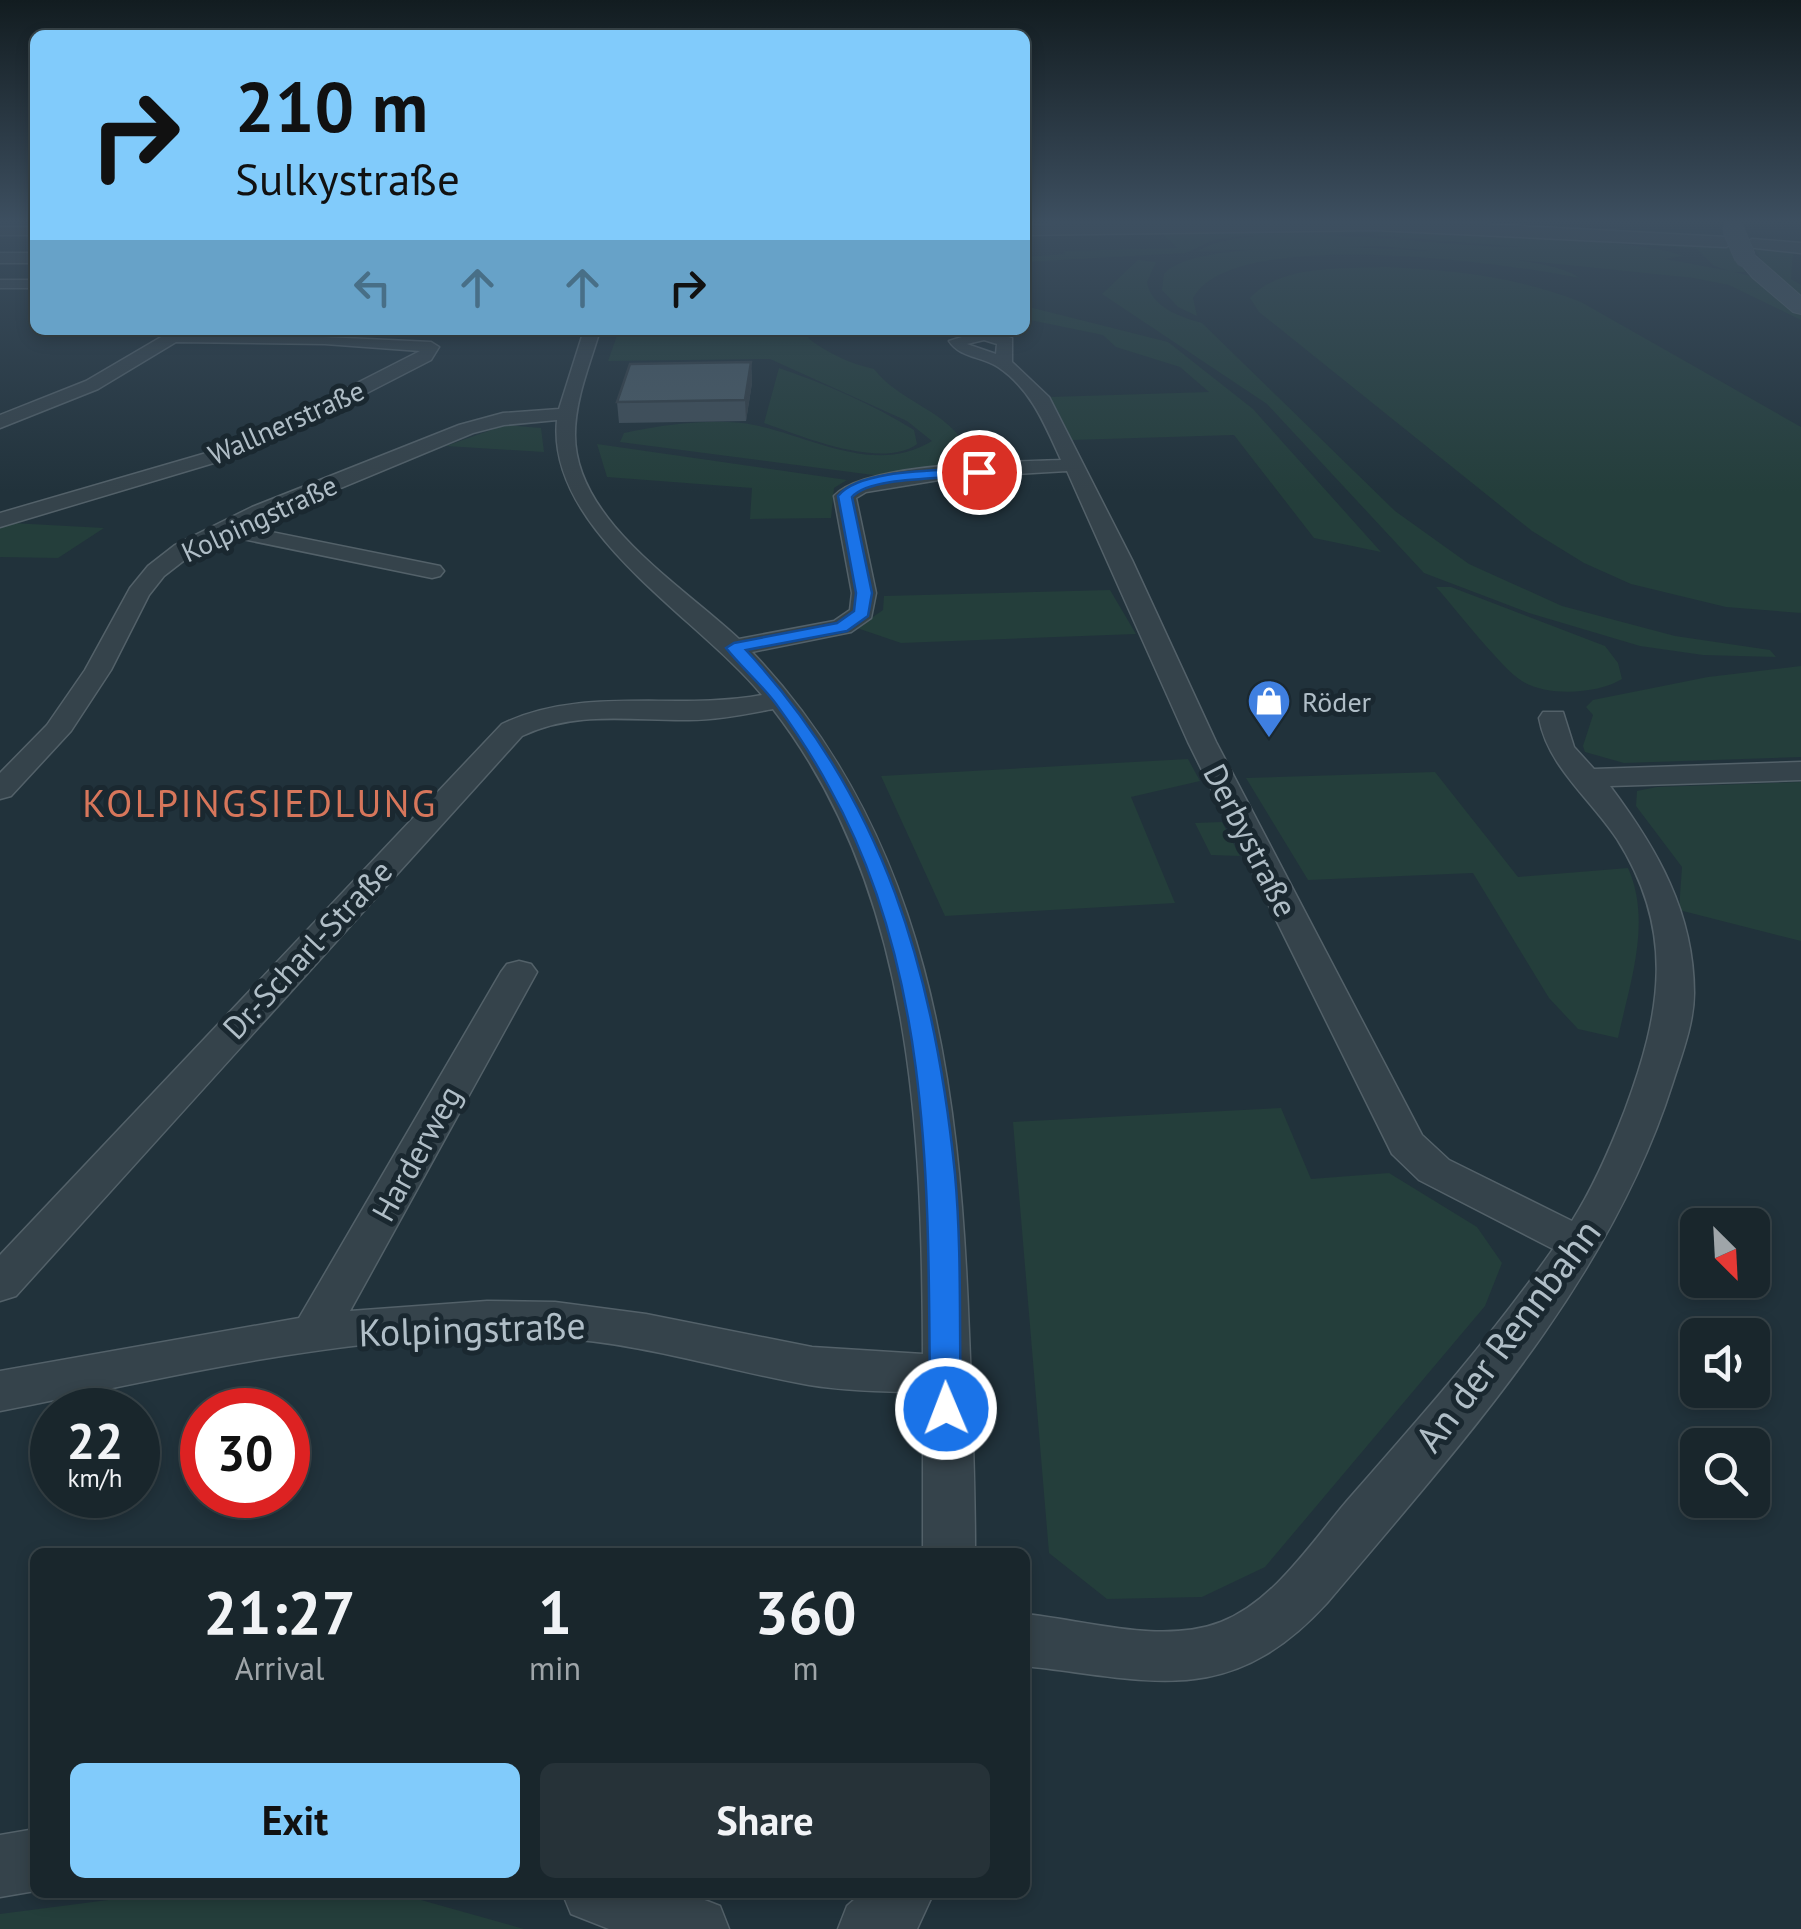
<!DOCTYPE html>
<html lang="en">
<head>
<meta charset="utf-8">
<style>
	body { margin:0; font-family:"PT Sans",sans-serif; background:#263238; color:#f1f3f6; height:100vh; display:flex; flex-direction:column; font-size:38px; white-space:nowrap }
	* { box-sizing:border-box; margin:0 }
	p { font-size:32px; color:#9fa5a9 }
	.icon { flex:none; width:55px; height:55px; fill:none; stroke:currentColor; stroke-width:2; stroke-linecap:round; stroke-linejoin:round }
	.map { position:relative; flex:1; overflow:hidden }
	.sheet { position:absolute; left:30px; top:1548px; width:1000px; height:350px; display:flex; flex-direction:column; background:#19262c; border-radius:15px; box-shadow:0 5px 15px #0003,0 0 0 2px #374348 }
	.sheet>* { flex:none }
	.banner { position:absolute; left:30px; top:30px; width:1000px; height:305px; border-radius:15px; box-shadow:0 5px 15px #0003,0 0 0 2px #374348; background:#81cbfb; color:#111; overflow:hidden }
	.needle { width:65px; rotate:156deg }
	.fabs { position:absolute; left:1680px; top:1208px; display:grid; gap:20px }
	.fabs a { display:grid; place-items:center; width:90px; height:90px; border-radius:15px; background:#19262c; box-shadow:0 5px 15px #0003,0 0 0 2px #374348; font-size:50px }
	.speed { position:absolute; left:30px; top:1388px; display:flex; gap:20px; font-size:50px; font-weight:700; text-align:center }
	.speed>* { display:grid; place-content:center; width:130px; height:130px; border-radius:50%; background:#19262c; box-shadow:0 5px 15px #0003,0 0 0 2px #374348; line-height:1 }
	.speed small { font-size:25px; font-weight:400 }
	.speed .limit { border:15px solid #d22; background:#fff; color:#111 }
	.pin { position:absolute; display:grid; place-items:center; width:85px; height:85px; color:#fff; margin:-42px; border:5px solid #fff; border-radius:50%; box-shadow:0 2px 10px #0007 }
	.me { position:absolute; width:110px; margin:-55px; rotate:359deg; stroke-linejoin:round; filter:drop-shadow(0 0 8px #0008) }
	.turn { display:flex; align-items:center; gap:35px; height:210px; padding:0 40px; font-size:45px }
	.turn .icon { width:130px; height:130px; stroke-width:2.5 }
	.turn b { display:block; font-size:70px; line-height:85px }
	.lanes { display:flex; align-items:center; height:95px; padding:0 40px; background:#0003; justify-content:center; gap:50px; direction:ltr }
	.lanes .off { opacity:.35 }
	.eta { display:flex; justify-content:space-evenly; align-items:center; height:170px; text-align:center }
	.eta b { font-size:60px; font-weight:700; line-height:70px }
	.action { display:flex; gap:20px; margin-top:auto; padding:20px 40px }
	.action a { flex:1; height:115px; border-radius:15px; background:#81cbfb; color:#111; font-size:40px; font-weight:700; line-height:115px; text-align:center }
	.action a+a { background:#263238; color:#f1f3f6 }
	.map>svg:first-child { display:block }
	.green { fill:#243e3b }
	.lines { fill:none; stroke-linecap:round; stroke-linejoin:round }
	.minor-casing { stroke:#536169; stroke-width:3 }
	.tertiary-casing { stroke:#536169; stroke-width:3 }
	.secondary-casing { stroke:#536169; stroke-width:2 }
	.minor { fill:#35434b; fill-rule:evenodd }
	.tertiary { fill:#35434b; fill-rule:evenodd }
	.secondary { fill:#43535e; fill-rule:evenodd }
	.secondary-bridge-casing { stroke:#536169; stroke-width:22; stroke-linecap:butt }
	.secondary-bridge { stroke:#43535e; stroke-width:21 }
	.wall { fill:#404f59 }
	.shaded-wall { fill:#344048 }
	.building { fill:#4a5c67; stroke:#344048; stroke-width:2.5 }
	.route { fill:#1a73e8; stroke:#114b97; stroke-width:2.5 }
	.labels { text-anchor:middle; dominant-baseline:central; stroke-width:10; stroke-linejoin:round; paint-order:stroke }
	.far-street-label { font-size:28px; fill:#b0bec7; stroke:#1a2830 }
	.far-poi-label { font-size:28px; fill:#b0bec7; stroke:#1a2830; text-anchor:start }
	.street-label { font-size:32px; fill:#b0bec7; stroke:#1a2830 }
	.quarter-label { font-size:38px; letter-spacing:2.5px; fill:#d7765b; stroke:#1a2830 }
	.near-street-label { font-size:38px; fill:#b0bec7; stroke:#1a2830 }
</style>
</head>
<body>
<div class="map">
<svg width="1801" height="1929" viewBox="0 0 1801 1929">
	<rect width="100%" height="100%" fill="#21323b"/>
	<!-- green -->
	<path class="green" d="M 1300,226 L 1443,232 L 1234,237 L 1214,240 L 1186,253 L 1025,262 L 1025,257 L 1065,254 L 1064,251 L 1178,248 L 1158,230 Z
		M 1584,234 L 1728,246 L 1746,272 L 1734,272 L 1751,276 L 1801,313 L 1801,320 L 1729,285 L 1694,278 L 1381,246 L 1198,251 C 1254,216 1451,249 1523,247 L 1370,235 C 1412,228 1648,239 1683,256 L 1665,259 L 1730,271 L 1714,266 L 1697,249 L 1586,240 Z
		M 1337,247 C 1381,248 1551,254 1579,278 C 1507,263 1233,225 1193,298 L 1197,316 L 1178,307 L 1162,290 L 1164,274 C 1187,246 1300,248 1337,247 Z
		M 1753,247 L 1793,251 L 1791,279 L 1801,285 L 1801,300 L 1769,271 Z
		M 1138,260 L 1156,262 L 1147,282 C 1151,307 1180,317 1202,323 L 1395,511 L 1469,564 L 1562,606 L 1675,636 L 1770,650 L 1776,657 L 1703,655 L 1640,646 L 1529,613 L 1424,573 L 1267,404 L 1102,294 Z
		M 1386,267 C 1454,270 1518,277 1581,302 L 1801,427 L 1801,613 L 1726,607 L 1631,584 L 1584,563 L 1532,531 L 1259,312 L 1250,298 C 1281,264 1343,269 1386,267 Z
		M 1025,306 L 1168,342 L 1253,409 L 1381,552 L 1314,538 L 1234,435 L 1072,440 L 1050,397 L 1209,392 L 1180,367 L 1116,347 L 1103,335 L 1025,319 Z
		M 619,330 L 809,330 L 813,334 L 808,338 C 827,353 851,364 874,369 C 898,400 941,409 963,441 L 952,457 L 930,473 L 881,476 L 620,442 L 624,433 C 658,425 720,417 754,425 C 813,437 875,476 932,441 L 907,421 L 770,359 L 608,361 Z
		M 779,368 C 826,384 872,404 914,430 L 917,444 C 882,470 801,436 764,423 Z
		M 505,425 L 541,428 L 544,452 L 446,446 Z
		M 597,444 L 847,480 L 834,488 L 831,518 L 750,519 L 752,488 L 607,477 Z
		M 12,523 L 104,528 L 58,558 L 0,557 L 0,527 Z
		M 1436,587 L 1451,587 L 1605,646 L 1618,663 L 1622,679 C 1598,694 1547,697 1522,681 C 1501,668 1456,609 1436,587 Z
		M 1110,590 L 1136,634 L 901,643 L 857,628 L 883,610 L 884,596 Z
		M 1801,666 L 1801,757 L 1624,763 L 1585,752 L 1583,746 L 1593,715 L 1586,707 L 1593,700 L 1708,677 Z
		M 1188,759 L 1200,781 L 1131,797 L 1175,903 L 945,916 L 881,776 Z
		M 1435,772 L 1518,877 L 1628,868 C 1652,922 1630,982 1618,1038 L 1578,1029 L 1549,998 L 1473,873 L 1308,880 L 1246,778 Z
		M 1801,782 L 1801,941 L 1679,910 L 1682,867 L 1636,806 L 1637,791 L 1657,787 Z
		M 1222,822 L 1240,856 L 1211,855 L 1195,823 Z
		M 1281,1108 L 1311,1179 L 1389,1173 L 1477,1227 L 1502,1263 L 1485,1306 L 1265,1567 L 1202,1597 L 1107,1599 L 1049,1553 L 1013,1122 Z
		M 170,1892 L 396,1893 L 524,1929 L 0,1929 L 0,1914 Z"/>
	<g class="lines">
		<!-- minor casing -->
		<g class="minor-casing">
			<path id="minor" d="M 0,227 L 35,227 L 35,235 L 0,235 Z
				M 0,280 L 35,280 L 35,288 L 0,288 Z
				M 173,330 L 431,342 L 439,347 L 431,360 L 326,414 L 217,462 L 0,527 L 0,513 L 203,454 L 312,406 L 420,351 L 325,344 L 176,342 L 98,389 L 0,428 L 0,415 L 86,381 Z
				M 584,330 L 600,330 C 590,364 575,399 575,435 C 575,521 683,586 739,639 L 834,621 L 850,610 L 852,593 L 834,496 C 865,462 1014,462 1061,460 C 1045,425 1031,389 998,367 C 981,356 960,358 949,341 L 984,330 L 1012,338 L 1012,362 L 1049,397 L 1132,560 L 1216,742 L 1422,1135 L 1449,1160 L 1572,1221 C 1594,1186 1610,1149 1625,1110 C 1661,1013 1676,932 1617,839 C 1590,798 1548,767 1539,718 L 1543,712 L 1563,712 L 1574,747 L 1594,769 L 1801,762 L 1801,780 L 1610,786 C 1657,849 1694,912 1694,993 C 1694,1023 1682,1054 1673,1082 C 1610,1282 1460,1445 1327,1603 C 1229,1710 1152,1680 1025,1666 L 1025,1614 C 1085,1620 1162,1645 1221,1622 C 1273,1602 1311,1543 1346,1502 C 1418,1420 1490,1339 1553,1249 L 1419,1180 L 1392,1154 L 1188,742 L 1067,471 L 951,478 L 866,492 L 856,498 L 876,593 L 871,618 L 851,632 L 752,652 C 930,839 960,1084 969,1333 C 972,1406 975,1480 975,1552 L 923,1552 L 923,1392 C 885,1392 847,1391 809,1385 C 725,1370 642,1343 556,1338 C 369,1327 182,1375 0,1411 L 0,1371 L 299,1318 L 501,972 L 507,964 L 519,961 L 531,964 L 537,972 L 350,1311 L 487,1301 L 555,1302 L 646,1314 L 812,1347 L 923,1354 C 922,1134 914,891 773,709 C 745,714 717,720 689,720 C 631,721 576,710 522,736 L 16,1296 L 0,1301 L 0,1255 L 502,724 C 584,685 675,711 762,695 C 698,617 546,531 557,420 L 504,425 L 473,433 L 247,527 L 440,566 L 444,571 L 440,576 L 432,578 L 228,536 L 191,555 L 164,576 L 149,595 L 111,670 L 71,731 L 11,796 L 0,799 L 0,773 L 47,725 L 85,670 L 130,588 L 148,566 L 175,545 L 252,507 L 459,425 L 503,413 L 559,409 ZM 984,340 L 997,344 L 996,354 L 967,344 Z
				M 35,1829 L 35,1891 L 0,1897 L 0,1835 Z
				M 562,1892 L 684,1892 L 720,1906 L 729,1929 L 609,1929 L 571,1914 Z
				M 863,1892 L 934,1892 L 917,1929 L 838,1929 L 847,1906 Z"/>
		</g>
		<!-- tertiary casing -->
		<g class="tertiary-casing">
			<path id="tertiary" d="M 1129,222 L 1463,223 L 1726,237 L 1734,242 L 1726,247 L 1375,230 L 1025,235 L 1025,225 Z
				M 1752,239 L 1801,243 L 1801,253 L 1746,247 L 1744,244 Z
				M 0,253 L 35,253 L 35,263 L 0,263 Z"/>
		</g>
		<!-- secondary casing -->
		<g class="secondary-casing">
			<path id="secondary" d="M 1745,251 L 1752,253 L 1801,296 L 1801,314 L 1793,312 L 1753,278 L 1735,257 Z"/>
		</g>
		<!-- minor -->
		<use href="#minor" class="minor"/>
		<!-- tertiary -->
		<use href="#tertiary" class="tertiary"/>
		<!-- secondary -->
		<use href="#secondary" class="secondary"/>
		<!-- secondary-bridge casing -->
		<g class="secondary-bridge-casing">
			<path id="secondary-bridge" d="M 1733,229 L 1745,257"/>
		</g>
		<!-- secondary-bridge -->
		<use href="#secondary-bridge" class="secondary-bridge"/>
	</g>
	<!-- wall -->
	<path class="wall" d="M 751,362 L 752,383 L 746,421 L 619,423 L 617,402 Z"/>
	<!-- shaded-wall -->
	<path class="shaded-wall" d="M 751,362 L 752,383 L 746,421 L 745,400 Z"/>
	<!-- building -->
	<path class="building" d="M 751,362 L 745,400 L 617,402 L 630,364 Z"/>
	<!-- sky -->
	<linearGradient id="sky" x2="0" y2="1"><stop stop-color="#121c20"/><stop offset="0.45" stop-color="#3d4f60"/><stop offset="1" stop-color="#3d4f60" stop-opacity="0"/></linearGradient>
	<rect width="1801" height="492" fill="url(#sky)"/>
	<!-- route -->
	<path class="route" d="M 979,468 L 984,469 L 984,474 C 953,480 872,475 852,497 L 872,593 L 868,616 L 847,631 L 746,650 C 885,799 935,975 955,1174 C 962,1251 959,1331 961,1409 L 957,1418 L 946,1422 L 934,1418 L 930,1409 C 928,1201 935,975 829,787 C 814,759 795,730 776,704 C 761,684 741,667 726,648 L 734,643 L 837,623 L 854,611 L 856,593 L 838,496 C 860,468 944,471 979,468 Z"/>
	<!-- icons -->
	<defs>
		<g id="shop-pin" transform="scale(2.25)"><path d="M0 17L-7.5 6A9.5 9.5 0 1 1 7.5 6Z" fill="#3f7fe0" stroke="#1a2830"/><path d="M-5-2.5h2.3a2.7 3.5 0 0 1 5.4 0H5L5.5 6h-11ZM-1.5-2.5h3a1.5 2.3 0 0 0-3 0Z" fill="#fff"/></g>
	</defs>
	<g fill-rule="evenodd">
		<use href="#shop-pin" x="1269" y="701"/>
	</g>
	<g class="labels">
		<!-- far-street labels -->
		<g class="far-street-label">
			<text transform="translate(286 422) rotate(-24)">Wallnerstraße</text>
			<text transform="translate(259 518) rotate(-25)">Kolpingstraße</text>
		</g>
		<!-- far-poi labels -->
		<g class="far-poi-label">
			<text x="1302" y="701">Röder</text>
		</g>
		<!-- street labels -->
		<g class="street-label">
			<text transform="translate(1251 840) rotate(63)">Derbystraße</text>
			<text transform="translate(307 949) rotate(-47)">Dr.-Scharl-Straße</text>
			<text transform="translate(416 1153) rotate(-61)">Harderweg</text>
		</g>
		<!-- quarter labels -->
		<g class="quarter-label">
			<text x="260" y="802">KOLPINGSIEDLUNG</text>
		</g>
		<!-- near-street labels -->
		<g class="near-street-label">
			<text transform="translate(472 1328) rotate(-2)">Kolpingstraße</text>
			<text transform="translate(1507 1335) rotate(-53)">An der Rennbahn</text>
		</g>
	</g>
</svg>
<div class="fabs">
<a><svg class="needle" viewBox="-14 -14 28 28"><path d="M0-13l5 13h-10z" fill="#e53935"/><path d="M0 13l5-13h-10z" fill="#9fa5a9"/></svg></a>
<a><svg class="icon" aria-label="sound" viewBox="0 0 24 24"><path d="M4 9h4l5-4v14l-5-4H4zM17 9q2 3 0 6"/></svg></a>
<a><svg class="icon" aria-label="search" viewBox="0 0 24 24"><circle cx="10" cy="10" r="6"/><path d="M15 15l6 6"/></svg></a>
</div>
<div class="speed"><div>22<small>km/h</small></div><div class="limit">30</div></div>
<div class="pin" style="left:979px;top:472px;background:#d93025"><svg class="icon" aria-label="arrive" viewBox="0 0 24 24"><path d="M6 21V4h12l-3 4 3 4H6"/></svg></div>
<svg class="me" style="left:946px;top:1409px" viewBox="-20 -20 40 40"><circle r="17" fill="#1a73e8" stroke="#fff" stroke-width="3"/><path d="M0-11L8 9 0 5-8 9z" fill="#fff"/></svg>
<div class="banner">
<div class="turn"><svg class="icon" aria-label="right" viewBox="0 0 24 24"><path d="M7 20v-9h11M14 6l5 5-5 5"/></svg><div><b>210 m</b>Sulkystraße</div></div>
<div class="lanes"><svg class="icon off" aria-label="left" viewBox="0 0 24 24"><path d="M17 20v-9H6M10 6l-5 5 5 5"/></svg><svg class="icon off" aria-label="ahead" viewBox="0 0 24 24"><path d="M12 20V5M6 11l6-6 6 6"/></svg><svg class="icon off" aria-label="ahead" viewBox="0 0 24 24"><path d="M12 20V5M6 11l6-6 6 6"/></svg><svg class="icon" aria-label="right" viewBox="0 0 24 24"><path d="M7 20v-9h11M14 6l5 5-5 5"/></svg></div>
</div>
<section class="sheet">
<div class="eta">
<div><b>21:27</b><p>Arrival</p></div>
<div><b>1</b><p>min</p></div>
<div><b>360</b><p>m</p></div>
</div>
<div class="action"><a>Exit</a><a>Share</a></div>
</section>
</div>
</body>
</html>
